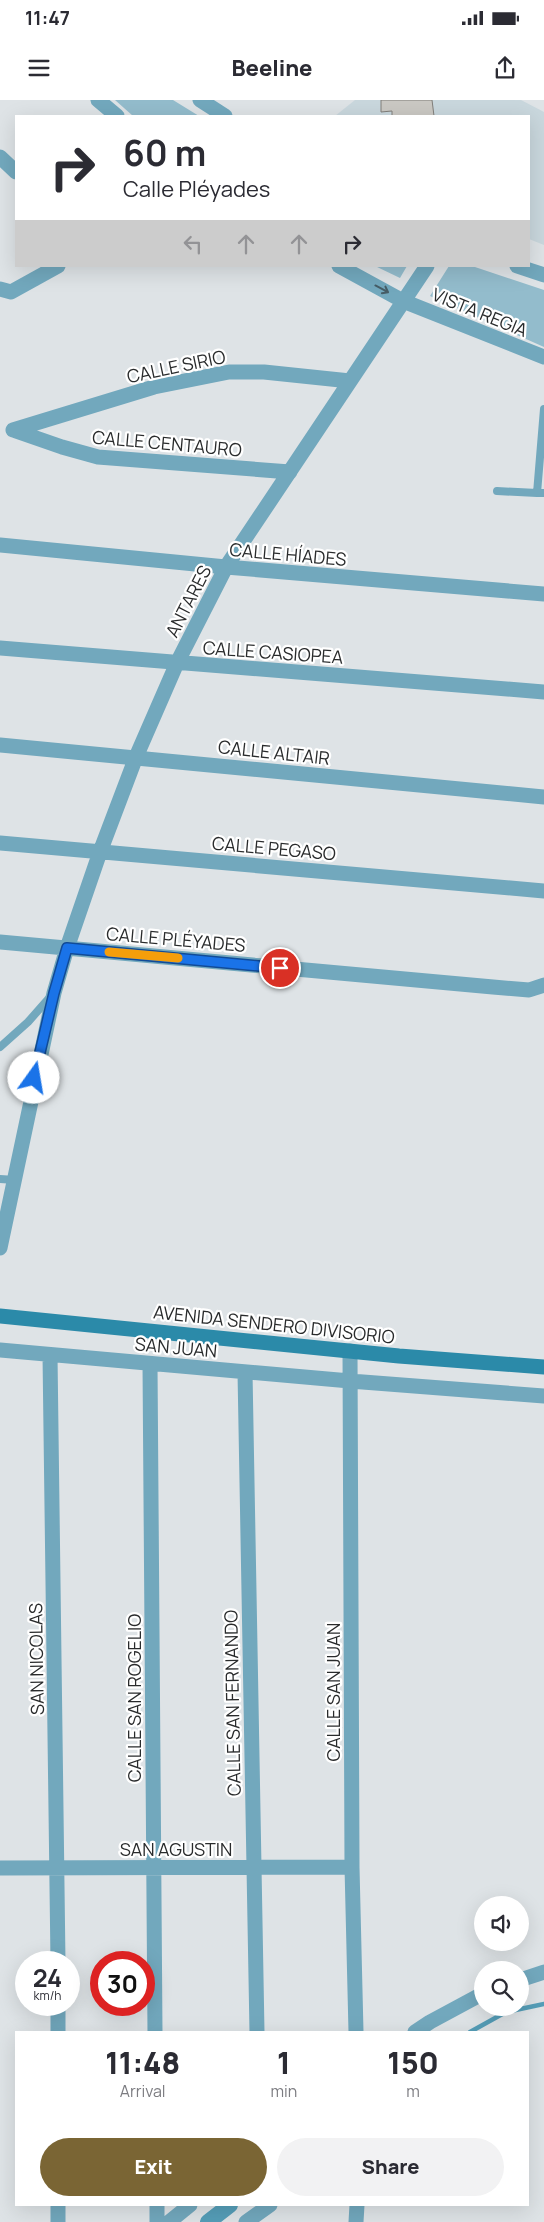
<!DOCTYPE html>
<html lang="en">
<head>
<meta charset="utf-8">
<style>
	body { margin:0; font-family:Manrope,sans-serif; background:#f2f2f3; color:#2b2b33; height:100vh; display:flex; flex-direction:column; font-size:19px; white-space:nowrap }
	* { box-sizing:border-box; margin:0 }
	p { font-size:16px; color:#7c7c81 }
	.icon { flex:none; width:28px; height:28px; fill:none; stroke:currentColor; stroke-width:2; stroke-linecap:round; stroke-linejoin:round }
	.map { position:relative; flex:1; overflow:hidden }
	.side { position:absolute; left:15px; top:1931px; width:514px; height:175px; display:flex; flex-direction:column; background:#fff; border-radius:0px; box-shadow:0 5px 20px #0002 }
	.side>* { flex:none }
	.hud { position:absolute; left:15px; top:15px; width:515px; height:152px; border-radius:0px; box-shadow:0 5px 20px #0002; background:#fff; color:#2b2b33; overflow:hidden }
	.controls { position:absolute; left:474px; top:1796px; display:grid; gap:10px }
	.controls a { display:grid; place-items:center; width:55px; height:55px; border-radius:50%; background:#fff; box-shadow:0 5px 20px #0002; font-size:25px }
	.speed { position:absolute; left:15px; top:1851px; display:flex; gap:10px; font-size:25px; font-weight:700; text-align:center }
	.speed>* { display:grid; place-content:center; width:65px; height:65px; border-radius:50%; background:#fff; box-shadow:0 5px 20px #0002; line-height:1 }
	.speed small { font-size:12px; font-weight:400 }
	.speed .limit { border:8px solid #d22; background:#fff; color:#111 }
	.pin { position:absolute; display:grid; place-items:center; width:42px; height:42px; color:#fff; margin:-21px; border:2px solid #fff; border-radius:50%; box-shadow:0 1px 5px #0007 }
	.me { position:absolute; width:55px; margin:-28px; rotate:13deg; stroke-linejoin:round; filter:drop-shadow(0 0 4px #0008) }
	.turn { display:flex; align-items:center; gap:18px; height:105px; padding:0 25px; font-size:22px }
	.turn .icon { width:65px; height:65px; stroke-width:2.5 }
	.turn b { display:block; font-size:35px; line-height:42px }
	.lanes { display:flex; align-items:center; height:48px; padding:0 25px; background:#0003; justify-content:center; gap:25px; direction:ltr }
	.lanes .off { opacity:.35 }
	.eta { display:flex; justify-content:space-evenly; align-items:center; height:85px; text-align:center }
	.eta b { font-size:30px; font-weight:800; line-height:35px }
	.cta { display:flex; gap:10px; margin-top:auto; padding:10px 25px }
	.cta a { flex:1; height:58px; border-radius:30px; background:#7a6534; color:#fff; font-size:20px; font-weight:800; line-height:58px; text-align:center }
	.cta a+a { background:#f2f2f3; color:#2b2b33 }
	.status { display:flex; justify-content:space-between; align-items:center; height:35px; padding:0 25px; background:#fff; direction:ltr }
	.status svg { height:14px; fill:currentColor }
	header { display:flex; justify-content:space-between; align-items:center; height:65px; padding:0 25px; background:#fff; font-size:22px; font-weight:800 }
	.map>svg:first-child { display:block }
	.built { fill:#c9d7dd }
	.green { fill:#93bccc }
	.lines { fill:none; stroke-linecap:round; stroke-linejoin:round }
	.stream { stroke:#559eb8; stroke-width:4.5 }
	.canal { stroke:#559eb8; stroke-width:16 }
	.building { fill:#cac8c3; stroke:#807e7a }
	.lane { stroke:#72a8bd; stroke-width:8 }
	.street { stroke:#72a8bd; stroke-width:15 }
	.secondary { stroke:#2b8aa9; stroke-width:15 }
	.oneway { stroke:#465d66 }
	.route-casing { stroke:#114b97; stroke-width:12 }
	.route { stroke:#1a73e8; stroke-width:9 }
	.slow { stroke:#f59e0b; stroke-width:9 }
	.labels { text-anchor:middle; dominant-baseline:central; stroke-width:4.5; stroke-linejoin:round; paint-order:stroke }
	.street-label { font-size:18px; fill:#292b2c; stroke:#fff }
</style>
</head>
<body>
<div class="status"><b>11:47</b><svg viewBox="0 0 49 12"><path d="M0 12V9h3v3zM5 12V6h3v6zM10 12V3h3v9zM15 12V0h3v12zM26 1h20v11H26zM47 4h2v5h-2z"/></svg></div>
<header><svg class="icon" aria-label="menu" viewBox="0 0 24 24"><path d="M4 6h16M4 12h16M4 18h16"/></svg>Beeline<svg class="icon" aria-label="share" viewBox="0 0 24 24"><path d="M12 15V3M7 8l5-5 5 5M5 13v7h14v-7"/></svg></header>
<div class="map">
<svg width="544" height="2122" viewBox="0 0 544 2122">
	<rect width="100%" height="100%" fill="#dee3e6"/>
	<!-- built -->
	<path class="built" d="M 355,0 L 521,0 L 544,12 L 544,145 L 529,139 L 529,16 L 335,16 Z"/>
	<!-- green -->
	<path class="green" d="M 115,0 L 173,0 L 199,16 L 133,16 Z
		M 375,166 L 407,166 L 400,178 Z
		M 449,166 L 472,166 L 544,190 L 544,247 L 430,196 Z"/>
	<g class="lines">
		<!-- stream -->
		<path class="stream" d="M 470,1932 L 506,1912 L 544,1904"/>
		<!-- canal -->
		<path class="canal" d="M 208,2122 L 230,2105"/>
	</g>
	<!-- building -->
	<path class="building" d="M 381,0 L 432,0 L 434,16 L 392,16 L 392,11 L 381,12 Z"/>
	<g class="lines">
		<!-- lane -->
		<path class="lane" d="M 544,309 L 537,393 L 544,393
			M 497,391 L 537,393
			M 0,947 L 28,922 L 51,896
			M 0,1079 L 15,1080"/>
		<!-- street -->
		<path class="street" d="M 98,0 L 117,16
			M 200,0 L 225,16
			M 0,57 L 16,72
			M 339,166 L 403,201 L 544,257
			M 517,166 L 544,175
			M 0,189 L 11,192 L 58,166
			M 13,330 L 154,287 L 229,272 L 264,272 L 350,281
			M 13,330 L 62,347 L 98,357 L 290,372
			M 0,445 L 226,467 L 544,494
			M 0,548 L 544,592
			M 0,645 L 544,697
			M 0,743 L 544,791
			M 0,842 L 493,887 L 529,890 L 544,885
			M 0,1148 L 54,893 L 67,848 L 100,752 L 136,657 L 177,563 L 226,467 L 427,166
			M 0,1250 L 350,1281 L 544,1296
			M 350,1251 L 352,1767 L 356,1932
			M 50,1255 L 58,1862
			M 150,1264 L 155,1932
			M 245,1272 L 257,1932
			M 0,1768 L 352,1767
			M 520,1880 L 544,1872
			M 58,1932 L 58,1905
			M 415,1932 L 430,1922 L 482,1894
			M 157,2105 L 157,2122
			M 58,2122 L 58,2105
			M 169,2122 L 190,2105
			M 246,2122 L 270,2105
			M 356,2122 L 357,2105"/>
		<!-- secondary -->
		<path class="secondary" d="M 0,1216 L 399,1256 L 544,1267"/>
	</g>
	<!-- one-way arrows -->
	<defs><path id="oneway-shaft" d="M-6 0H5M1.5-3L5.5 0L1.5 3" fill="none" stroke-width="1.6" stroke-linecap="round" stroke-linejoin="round" transform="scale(1.25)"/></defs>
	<use class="oneway" href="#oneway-shaft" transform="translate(382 189) rotate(28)"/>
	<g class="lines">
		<!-- route casing -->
		<g class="route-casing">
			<path id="route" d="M 34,978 L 54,893 L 67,848 L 280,868"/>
		</g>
		<!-- route -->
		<use href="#route" class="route"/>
		<!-- slow -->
		<path class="slow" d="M 109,852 L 178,858"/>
	</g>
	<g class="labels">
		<!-- street labels -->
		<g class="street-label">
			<text transform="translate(480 212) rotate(22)">VISTA REGIA</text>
			<text transform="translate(176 266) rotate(-12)">CALLE SIRIO</text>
			<text transform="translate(167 343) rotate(5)">CALLE CENTAURO</text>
			<text transform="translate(288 454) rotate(5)">CALLE HÍADES</text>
			<text transform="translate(188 501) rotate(-63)">ANTARES</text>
			<text transform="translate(273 552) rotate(4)">CALLE CASIOPEA</text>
			<text transform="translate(274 652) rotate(6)">CALLE ALTAIR</text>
			<text transform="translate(274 748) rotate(5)">CALLE PEGASO</text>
			<text transform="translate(176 839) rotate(5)">CALLE PLÉYADES</text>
			<text transform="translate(274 1224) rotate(6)">AVENIDA SENDERO DIVISORIO</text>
			<text transform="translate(176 1247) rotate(5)">SAN JUAN</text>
			<text transform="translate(36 1559) rotate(-91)">SAN NICOLAS</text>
			<text transform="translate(333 1592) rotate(-90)">CALLE SAN JUAN</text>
			<text transform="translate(134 1598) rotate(-90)">CALLE SAN ROGELIO</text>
			<text transform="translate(232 1603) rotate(-91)">CALLE SAN FERNANDO</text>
			<text x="176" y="1749">SAN AGUSTIN</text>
		</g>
	</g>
</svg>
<div class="controls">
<a><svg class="icon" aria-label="sound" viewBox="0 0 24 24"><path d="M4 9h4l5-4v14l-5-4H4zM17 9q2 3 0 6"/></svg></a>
<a><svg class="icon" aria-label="search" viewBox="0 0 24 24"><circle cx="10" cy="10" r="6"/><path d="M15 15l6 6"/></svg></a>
</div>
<div class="speed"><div>24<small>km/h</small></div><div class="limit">30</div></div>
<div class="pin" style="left:280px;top:868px;background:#d93025"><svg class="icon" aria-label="arrive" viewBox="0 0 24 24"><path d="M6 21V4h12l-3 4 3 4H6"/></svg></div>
<svg class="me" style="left:34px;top:978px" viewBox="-20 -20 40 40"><circle r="19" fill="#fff"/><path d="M0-13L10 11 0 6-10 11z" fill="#1a73e8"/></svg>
<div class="hud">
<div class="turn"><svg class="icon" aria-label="right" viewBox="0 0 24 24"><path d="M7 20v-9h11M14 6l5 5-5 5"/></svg><div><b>60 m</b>Calle Pléyades</div></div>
<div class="lanes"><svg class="icon off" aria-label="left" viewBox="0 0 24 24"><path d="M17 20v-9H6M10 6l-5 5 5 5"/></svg><svg class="icon off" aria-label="ahead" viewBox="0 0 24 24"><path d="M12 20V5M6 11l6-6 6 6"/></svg><svg class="icon off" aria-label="ahead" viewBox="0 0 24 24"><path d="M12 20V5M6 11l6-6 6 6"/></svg><svg class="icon" aria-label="right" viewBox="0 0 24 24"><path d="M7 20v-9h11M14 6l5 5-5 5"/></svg></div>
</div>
<section class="side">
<div class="eta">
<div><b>11:48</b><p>Arrival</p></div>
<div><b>1</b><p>min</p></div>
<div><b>150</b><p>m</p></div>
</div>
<div class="cta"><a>Exit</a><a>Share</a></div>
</section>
</div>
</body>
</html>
